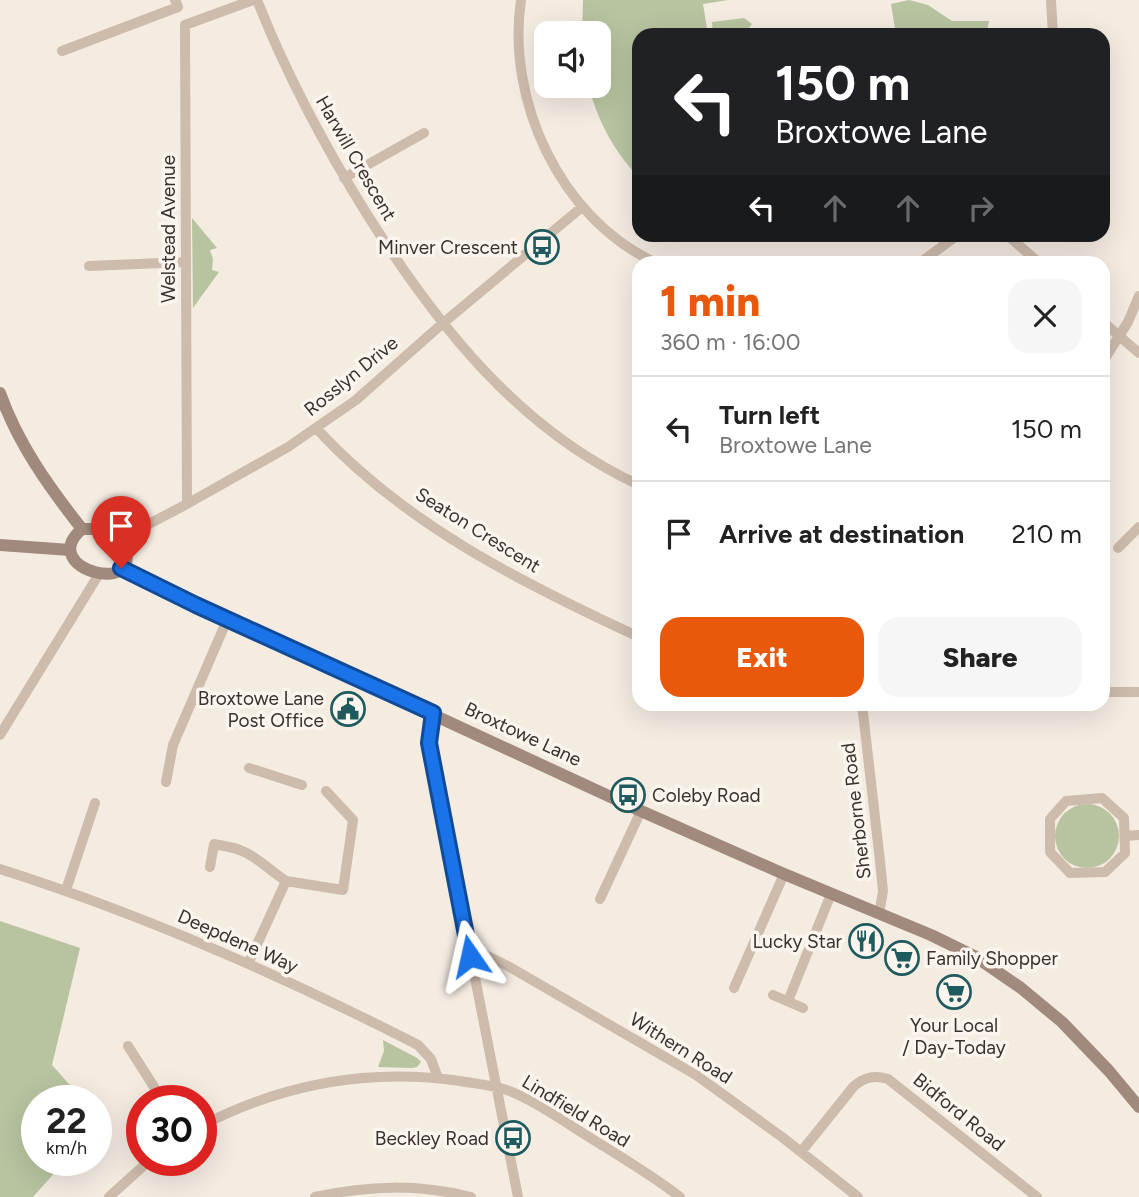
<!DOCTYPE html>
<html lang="en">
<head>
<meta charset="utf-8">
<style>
	body { margin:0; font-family:Figtree,sans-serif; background:#f6f6f6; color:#222; height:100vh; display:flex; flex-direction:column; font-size:26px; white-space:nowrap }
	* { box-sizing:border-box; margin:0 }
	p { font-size:23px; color:#767676 }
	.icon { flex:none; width:38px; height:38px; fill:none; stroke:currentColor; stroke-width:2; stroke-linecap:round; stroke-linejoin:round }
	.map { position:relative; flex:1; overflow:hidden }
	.sheet { position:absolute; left:632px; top:256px; width:478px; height:455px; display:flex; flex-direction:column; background:#fff; border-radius:21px; box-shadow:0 7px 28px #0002 }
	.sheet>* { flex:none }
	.top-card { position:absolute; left:632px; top:28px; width:478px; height:214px; border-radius:21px; box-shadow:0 7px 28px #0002; background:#202124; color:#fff; overflow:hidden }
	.buttons { position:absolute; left:534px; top:21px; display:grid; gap:14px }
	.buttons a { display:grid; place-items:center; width:77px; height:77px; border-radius:14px; background:#fff; box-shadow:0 7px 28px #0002; font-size:35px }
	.speed { position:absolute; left:21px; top:1085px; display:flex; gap:14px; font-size:35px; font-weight:700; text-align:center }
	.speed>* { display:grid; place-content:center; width:91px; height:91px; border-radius:50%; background:#fff; box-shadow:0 7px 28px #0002; line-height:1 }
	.speed small { font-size:18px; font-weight:400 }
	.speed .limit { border:10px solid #d22; background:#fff; color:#111 }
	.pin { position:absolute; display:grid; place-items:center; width:60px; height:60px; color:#fff; margin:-72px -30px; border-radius:50% 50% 50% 0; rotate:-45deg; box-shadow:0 0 7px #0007 }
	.pin .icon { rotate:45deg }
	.me { position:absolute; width:77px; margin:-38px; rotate:349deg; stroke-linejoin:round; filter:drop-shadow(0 0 5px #0008) }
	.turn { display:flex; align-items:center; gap:24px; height:147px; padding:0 28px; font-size:32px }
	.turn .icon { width:91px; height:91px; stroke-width:2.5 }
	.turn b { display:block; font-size:49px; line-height:60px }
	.lanes { display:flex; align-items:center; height:66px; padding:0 28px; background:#0003; justify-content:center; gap:35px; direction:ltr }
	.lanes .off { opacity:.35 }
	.round { display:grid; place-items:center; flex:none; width:74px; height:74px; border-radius:21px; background:#f6f6f6 }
	.overview { display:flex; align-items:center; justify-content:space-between; height:119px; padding:0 28px }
	h1 { font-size:42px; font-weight:800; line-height:52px; color:#ea580c }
	.action { display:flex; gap:14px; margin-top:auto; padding:14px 28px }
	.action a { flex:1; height:80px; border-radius:21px; background:#ea580c; color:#fff; font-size:28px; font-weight:800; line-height:80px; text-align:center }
	.action a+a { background:#f6f6f6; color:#222 }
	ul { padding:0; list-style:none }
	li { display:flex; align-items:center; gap:21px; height:105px; padding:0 28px; border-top:2px solid #e0e0e0 }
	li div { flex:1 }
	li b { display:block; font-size:26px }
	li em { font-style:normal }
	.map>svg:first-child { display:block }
	.green { fill:#b8c4a0 }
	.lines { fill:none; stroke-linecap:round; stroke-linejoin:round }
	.minor { stroke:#cdbbac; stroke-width:10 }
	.secondary { stroke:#a18a7d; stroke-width:12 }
	.route-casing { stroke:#114b97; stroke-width:18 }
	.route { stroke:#1a73e8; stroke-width:12 }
	.labels { text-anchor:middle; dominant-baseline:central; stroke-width:7; stroke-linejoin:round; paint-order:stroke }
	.street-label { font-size:19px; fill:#3b302b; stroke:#fbf5ee }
	.poi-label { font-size:19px; fill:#3b302b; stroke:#fbf5ee; text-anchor:end }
</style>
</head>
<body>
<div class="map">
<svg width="1139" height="1197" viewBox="0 0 1139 1197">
	<rect width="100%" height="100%" fill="#f4ebe1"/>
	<!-- green -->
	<path class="green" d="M 583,0 L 728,0 L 703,4 L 708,35 L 639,35 L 639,178 C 615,152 597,121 589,86 L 598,86 L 598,33 L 582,33 Z
		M 909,0 L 928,5 L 952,21 L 989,21 L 986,35 L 896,35 L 891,4 Z
		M 744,18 L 752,24 L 747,31 L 747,35 L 713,35 L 712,22 Z
		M 192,218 L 217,248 L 210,250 L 213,259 L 212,270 L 219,272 L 193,308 Z
		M1055 836a32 32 0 1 1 64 0a32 32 0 1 1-64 0Z
		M 0,921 L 80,948 L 52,1065 L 84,1101 L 37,1101 L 37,1160 L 66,1160 L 33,1197 L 0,1197 Z
		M 383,1040 L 417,1058 L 421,1062 L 417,1067 L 412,1068 L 378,1067 L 384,1051 Z"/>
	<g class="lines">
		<!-- minor -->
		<path class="minor" d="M 257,0 C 287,76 325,147 368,216 C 437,325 519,430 639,485
			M 521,0 C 506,100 560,218 654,262
			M 1051,0 L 1053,35
			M 62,51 L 178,7 L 175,0
			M 344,178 L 424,133
			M 1006,234 L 1038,262
			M 921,262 L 959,234
			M 89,266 L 186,262
			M 1102,321 L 1139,353
			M 1102,363 L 1128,322 L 1139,296
			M 316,428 C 404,524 522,583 639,637
			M 187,504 L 185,25 L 253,0
			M 120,539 L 187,504 L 288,447 L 356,400 L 442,324 L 582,207
			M 1118,548 L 1139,527
			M 1102,692 L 1139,692
			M 862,704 L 880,861 L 883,891 L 879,914
			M 433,713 L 429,743 L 518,1197
			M 0,735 L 99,574
			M 249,768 L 302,785
			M 166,782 L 173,745 L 227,620
			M 1102,798 L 1124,818 L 1125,853 L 1105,872 L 1070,873 L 1050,852 L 1050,819 L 1066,801 Z
			M 1125,836 L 1139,835
			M 210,867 L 214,844 C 223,846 234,847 242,851 C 256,856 272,872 286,881
			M 0,869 C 145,915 283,976 418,1045 L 431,1059 L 438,1078
			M 66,890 L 95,803
			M 600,899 L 641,811
			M 470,955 L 485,955 L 508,966 L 696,1075 L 782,1137 L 858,1197
			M 248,964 L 286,881 L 343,890 L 353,820 L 326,791
			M 734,988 L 784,874
			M 773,995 L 803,1008
			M 788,1001 L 831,894
			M 128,1046 L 163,1101
			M 201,1126 C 282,1084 370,1068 460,1081 C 477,1084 496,1085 512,1092 C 536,1102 559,1118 581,1132 C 614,1153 649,1173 680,1197
			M 801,1152 L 854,1086 C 865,1077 874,1075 888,1079 L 1037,1197
			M 109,1197 L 150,1160
			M 315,1197 C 369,1185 418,1184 471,1197"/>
		<!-- secondary -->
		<path class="secondary" d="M 0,393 C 18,444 49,487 82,529
			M 82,529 L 97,529 L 120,539 C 155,600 33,570 82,529 Z
			M 0,545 L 70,550
			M 121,568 L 196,605 L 641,811 L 784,874 L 931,935 L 976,957 L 1021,988 L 1062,1022 L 1109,1071 L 1139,1107"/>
	</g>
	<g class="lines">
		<!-- route casing -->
		<g class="route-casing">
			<path id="route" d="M 121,568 L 196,605 L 433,713 L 429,743 L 470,956"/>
		</g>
		<!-- route -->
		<use href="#route" class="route"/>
	</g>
	<!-- icons -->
	<defs>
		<g id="bus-ring" transform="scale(1.75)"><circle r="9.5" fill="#fbf5ee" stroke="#1f5a5e" stroke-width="1.5"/><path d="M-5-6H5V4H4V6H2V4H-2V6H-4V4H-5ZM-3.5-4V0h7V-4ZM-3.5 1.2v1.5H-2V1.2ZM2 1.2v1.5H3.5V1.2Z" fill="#1f5a5e"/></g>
		<g id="civic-ring" transform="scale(1.75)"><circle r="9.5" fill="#fbf5ee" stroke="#1f5a5e" stroke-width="1.5"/><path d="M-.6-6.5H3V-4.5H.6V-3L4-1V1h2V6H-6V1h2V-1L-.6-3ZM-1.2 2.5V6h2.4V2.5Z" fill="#1f5a5e"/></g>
		<g id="restaurant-ring" transform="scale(1.75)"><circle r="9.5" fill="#fbf5ee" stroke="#1f5a5e" stroke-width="1.5"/><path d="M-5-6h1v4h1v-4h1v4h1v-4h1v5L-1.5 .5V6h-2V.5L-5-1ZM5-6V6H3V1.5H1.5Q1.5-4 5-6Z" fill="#1f5a5e"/></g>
		<g id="supermarket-ring" transform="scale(1.75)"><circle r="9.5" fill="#fbf5ee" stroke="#1f5a5e" stroke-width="1.5"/><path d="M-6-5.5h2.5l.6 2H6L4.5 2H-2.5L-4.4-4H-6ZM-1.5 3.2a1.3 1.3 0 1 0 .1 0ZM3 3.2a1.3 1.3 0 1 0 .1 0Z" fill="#1f5a5e"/></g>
	</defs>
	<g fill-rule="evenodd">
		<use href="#bus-ring" x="542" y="247"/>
		<use href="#civic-ring" x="348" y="709"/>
		<use href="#bus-ring" x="628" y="795"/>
		<use href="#restaurant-ring" x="866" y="941"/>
		<use href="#supermarket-ring" x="902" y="958"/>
		<use href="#supermarket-ring" x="954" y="992"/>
		<use href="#bus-ring" x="513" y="1138"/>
	</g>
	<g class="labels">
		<!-- street labels -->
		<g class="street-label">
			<text transform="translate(356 158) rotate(60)">Harwill Crescent</text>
			<text transform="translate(168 229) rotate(-90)">Welstead Avenue</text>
			<text transform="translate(351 376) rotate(-39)">Rosslyn Drive</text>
			<text transform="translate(478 530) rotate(32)">Seaton Crescent</text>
			<text transform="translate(523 734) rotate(25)">Broxtowe Lane</text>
			<text transform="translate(856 811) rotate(-97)">Sherborne Road</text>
			<text transform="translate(238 941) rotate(24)">Deepdene Way</text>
			<text transform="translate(681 1048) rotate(32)">Withern Road</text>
			<text transform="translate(576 1111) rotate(31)">Lindfield Road</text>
			<text transform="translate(959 1112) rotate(39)">Bidford Road</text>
		</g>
		<!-- poi labels -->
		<g class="poi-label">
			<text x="518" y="247">Minver Crescent</text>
			<text x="324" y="698">Broxtowe Lane<tspan x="324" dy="22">Post Office</tspan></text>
			<text x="652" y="795" text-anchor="start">Coleby Road</text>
			<text x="842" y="941">Lucky Star</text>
			<text x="926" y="958" text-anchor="start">Family Shopper</text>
			<text x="954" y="1025" text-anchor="middle">Your Local<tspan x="954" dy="22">/ Day-Today</tspan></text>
			<text x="489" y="1138">Beckley Road</text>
		</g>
	</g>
</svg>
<div class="buttons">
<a><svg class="icon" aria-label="sound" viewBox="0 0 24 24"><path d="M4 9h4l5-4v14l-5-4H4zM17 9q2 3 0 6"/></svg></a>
</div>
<div class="speed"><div>22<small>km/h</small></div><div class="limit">30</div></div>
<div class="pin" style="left:121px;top:568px;background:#d93025"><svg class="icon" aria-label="arrive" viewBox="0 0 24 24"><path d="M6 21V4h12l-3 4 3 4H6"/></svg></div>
<svg class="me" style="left:470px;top:956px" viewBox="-20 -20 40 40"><path d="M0-17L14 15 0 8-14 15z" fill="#1a73e8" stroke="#fff" stroke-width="4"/></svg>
<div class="top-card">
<div class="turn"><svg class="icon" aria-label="left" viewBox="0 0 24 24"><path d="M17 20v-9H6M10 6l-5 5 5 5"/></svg><div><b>150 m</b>Broxtowe Lane</div></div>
<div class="lanes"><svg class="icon" aria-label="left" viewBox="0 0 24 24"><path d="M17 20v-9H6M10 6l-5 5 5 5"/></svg><svg class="icon off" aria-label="ahead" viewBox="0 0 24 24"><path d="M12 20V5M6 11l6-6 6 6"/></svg><svg class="icon off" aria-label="ahead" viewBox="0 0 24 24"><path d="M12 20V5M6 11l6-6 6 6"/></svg><svg class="icon off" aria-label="right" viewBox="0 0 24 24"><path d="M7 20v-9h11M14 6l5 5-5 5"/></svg></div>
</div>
<section class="sheet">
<div class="overview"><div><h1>1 min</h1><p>360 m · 16:00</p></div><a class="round"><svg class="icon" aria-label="close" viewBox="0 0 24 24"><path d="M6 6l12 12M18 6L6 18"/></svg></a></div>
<ul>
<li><svg class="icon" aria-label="left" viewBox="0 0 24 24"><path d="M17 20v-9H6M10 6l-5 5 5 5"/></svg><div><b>Turn left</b><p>Broxtowe Lane</p></div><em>150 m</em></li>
<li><svg class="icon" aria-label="arrive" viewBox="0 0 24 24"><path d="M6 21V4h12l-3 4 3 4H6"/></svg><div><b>Arrive at destination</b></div><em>210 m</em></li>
</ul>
<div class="action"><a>Exit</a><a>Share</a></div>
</section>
</div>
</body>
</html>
